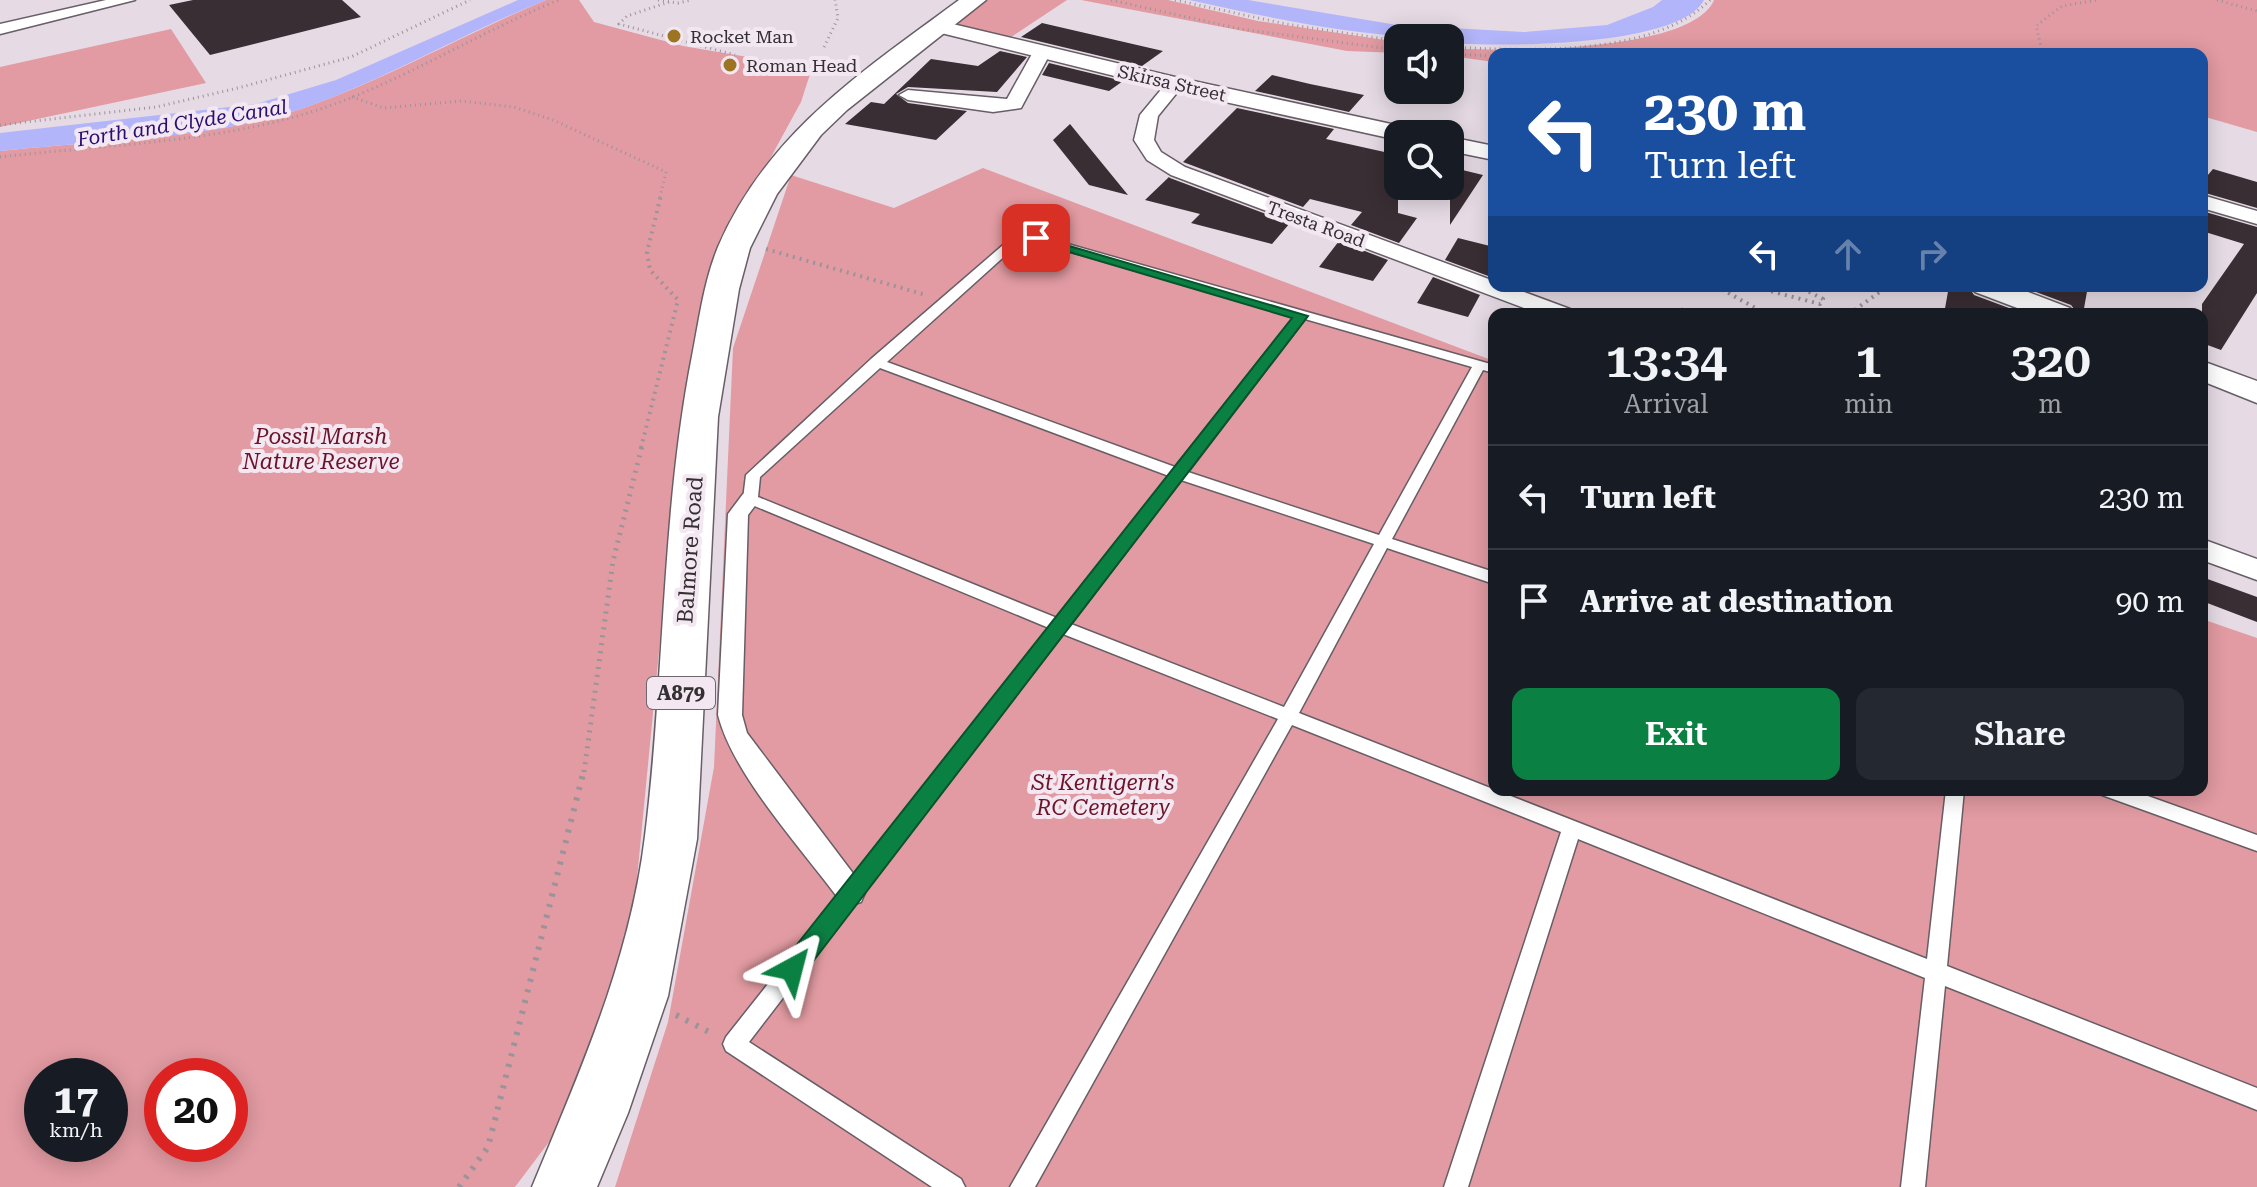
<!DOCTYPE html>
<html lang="en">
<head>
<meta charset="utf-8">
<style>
	body { margin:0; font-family:"Roboto Serif",serif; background:#242831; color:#f1f3f6; height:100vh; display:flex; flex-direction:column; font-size:30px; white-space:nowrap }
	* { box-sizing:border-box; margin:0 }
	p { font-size:26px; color:#9ea1a6 }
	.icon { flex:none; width:44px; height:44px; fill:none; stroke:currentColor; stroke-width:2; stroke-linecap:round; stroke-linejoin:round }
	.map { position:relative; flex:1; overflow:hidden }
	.drawer { position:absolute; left:1488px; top:308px; width:720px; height:488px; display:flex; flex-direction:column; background:#171b24; border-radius:16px; box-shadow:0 4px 20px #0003 }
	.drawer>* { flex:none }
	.top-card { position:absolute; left:1488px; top:48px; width:720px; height:244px; border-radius:16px; box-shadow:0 4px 20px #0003; background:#1a4fa0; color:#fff; overflow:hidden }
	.fabs { position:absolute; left:1384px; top:24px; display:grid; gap:16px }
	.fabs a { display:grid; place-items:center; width:80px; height:80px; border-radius:16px; background:#171b24; box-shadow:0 4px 20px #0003; font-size:40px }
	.speed { position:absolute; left:24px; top:1058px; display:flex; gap:16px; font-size:40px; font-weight:700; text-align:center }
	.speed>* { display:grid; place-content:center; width:104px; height:104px; border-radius:50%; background:#171b24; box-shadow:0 4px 20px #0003; line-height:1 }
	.speed small { font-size:20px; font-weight:400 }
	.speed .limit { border:12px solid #d22; background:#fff; color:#111 }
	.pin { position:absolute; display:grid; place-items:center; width:68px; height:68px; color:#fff; margin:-34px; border-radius:16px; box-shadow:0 4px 12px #0006 }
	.me { position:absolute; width:88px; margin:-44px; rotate:38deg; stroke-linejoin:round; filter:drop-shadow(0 0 6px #0008) }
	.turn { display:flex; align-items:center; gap:28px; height:168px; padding:0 24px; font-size:36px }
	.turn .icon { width:104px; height:104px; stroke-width:2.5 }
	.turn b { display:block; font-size:56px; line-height:68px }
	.lanes { display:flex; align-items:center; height:76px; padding:0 24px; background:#0003; justify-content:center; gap:40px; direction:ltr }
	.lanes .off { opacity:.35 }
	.eta { display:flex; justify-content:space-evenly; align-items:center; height:136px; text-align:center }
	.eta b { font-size:48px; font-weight:600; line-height:56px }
	.action { display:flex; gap:16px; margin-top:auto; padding:16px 24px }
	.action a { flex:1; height:92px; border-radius:16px; background:#0b8043; color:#fff; font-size:32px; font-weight:600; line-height:92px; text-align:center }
	.action a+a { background:#242831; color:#f1f3f6 }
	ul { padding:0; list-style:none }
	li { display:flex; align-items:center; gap:24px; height:104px; padding:0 24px; border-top:2px solid #363941 }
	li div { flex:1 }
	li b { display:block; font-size:30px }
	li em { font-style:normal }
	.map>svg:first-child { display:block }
	.green { fill:#e29ba2; fill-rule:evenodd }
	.water { fill:#b3b5fb }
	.building { fill:#392e33 }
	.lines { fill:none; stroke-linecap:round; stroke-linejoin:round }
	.service-casing { stroke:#675e66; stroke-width:3 }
	.pedestrian-casing { stroke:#675e66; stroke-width:3 }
	.minor-casing { stroke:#675e66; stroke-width:3 }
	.tertiary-casing { stroke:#675e66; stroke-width:3 }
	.primary-casing { stroke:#675e66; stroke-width:3 }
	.path-far3 { stroke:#9b939a; stroke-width:3; stroke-dasharray:1 4; stroke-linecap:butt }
	.path-far2 { stroke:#9b939a; stroke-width:4; stroke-dasharray:2 5; stroke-linecap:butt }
	.path-far1 { stroke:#9b939a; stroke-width:5; stroke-dasharray:2 6; stroke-linecap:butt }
	.path { stroke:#9b939a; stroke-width:6; stroke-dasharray:3 8; stroke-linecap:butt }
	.service { fill:#fff; fill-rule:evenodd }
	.pedestrian { fill:#fff; fill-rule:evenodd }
	.minor { fill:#fff; fill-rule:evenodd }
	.tertiary { fill:#fff; fill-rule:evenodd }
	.primary { fill:#fff; fill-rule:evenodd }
	.route { fill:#0b8043; stroke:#07532c; stroke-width:2 }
	.poi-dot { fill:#9d7422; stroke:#f3e8f2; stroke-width:3 }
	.labels { text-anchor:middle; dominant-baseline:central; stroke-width:8; stroke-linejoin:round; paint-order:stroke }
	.far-poi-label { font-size:18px; fill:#332f32; stroke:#f3e8f2; text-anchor:start }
	.far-street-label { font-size:18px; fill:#332f32; stroke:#f3e8f2 }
	.far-water-label { font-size:20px; font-style:italic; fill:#280e72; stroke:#f3e8f2 }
	.shield { fill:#f3e8f2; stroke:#6d666c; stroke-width:2 }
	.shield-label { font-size:20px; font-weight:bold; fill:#332f32 }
	.park-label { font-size:22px; font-style:italic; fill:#6d1329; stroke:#f3e8f2 }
	.street-label { font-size:22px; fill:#332f32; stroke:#f3e8f2 }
</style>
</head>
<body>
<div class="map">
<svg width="2257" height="1187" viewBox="0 0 2257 1187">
	<rect width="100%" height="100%" fill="#e6dbe5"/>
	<!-- green -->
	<path class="green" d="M 546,0 L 579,0 L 594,22 L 683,46 L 812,68 L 801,102 L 728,236 L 669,548 L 635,899 L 583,1097 L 515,1187 L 0,1187 L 0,151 C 92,141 208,139 295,111 C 382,82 462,35 546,0 ZM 42,1076 L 110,1076 L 110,1144 L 42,1144 ZM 162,1076 L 230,1076 L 230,1144 L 162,1144 Z
		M 984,0 L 1067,0 L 1005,41 L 948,27 Z
		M 1081,0 L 1168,0 L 1258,21 L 1398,42 L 1398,53 L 1347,51 Z
		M 1714,0 L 2257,0 L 2257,132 L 2202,116 L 2202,54 L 1494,54 L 1494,62 L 1450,56 L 1450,48 C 1500,52 1692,53 1714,0 Z
		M 171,29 L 206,83 L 0,127 L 0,67 Z
		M 983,168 L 1494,361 L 1494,790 L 2202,790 L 2202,619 L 2257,638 L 2257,1187 L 615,1187 L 668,1022 L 714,767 L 733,348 L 791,175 L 894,208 Z"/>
	<!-- water -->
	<path class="water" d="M 518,0 L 546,0 C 461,34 382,82 295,111 C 208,139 92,141 0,151 L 0,133 L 256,104 L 336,80 Z
		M 1189,0 L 1248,0 L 1397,25 L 1524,32 L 1607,25 L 1653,7 L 1662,0 L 1704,0 C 1680,47 1500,47 1450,43 L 1450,38 C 1361,38 1276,19 1189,0 Z"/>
	<!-- building -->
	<path class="building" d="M 193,0 L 342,0 L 361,17 L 210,55 L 169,5 Z
		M 1042,23 L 1163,51 L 1142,66 L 1021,37 Z
		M 1000,51 L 1027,57 L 997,92 L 908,87 L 896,94 L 908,103 L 967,111 L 936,140 L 845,124 L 871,102 L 884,104 L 931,59 L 978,66 Z
		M 1049,63 L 1123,81 L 1109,91 L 1042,75 Z
		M 1272,75 L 1310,84 L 1364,95 L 1349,112 L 1255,91 Z
		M 1237,108 L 1334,129 L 1326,139 L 1398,155 L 1398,213 L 1417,218 L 1399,243 L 1351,225 L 1362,212 L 1310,199 L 1303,207 L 1183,162 Z
		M 1070,124 L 1128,195 L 1089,185 L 1053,140 Z
		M 1450,167 L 1483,175 L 1450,225 Z
		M 2213,169 L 2257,182 L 2257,208 L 2202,192 L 2202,182 Z
		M 1169,177 L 1170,178 L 1290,223 L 1272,244 L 1191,223 L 1200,214 L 1145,200 Z
		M 2202,211 L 2257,227 L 2257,293 L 2221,350 L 2202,343 L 2202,304 L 2244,244 L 2202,231 Z
		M 1458,238 L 1494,247 L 1491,277 L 1445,260 Z
		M 1339,241 L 1388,260 L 1373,281 L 1319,267 Z
		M 1433,277 L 1480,295 L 1468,317 L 1417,303 Z
		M 1949,286 L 1968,286 L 1974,295 L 2025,314 L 1944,314 Z
		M 2020,286 L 2088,286 L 2083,314 L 2078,314 L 2071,305 Z
		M 2202,577 L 2257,597 L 2257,622 L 2202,601 Z"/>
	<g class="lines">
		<!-- service casing -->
		<g class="service-casing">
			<path id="service" d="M 1036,235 L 1494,365 L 1494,373 L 1483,370 L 1392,539 L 1494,572 L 1494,584 L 1387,548 L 1299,713 L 1927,959 L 1946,790 L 1964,790 L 1947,966 L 2257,1088 L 2257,1110 L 1945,986 L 1925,1187 L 1901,1187 L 1925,978 L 1578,839 L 1468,1187 L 1444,1187 L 1561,832 L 1292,725 L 1035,1187 L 1010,1187 L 1278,719 L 1063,634 L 749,1042 L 961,1179 L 965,1187 L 932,1187 L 726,1051 L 723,1044 L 726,1037 L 1049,628 L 745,502 L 743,499 L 746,475 L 871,359 L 1010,239 ZM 1036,242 L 1295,316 L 1175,467 L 887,362 L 1018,244 ZM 1305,319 L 1472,367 L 1379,535 L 1188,472 ZM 880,368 L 1169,476 L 1057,618 L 758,497 L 760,477 ZM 1181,480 L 1374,544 L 1284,707 L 1071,624 Z
				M 2100,790 L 2131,790 L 2257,835 L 2257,851 L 2102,795 Z"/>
		</g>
		<!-- pedestrian casing -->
		<g class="pedestrian-casing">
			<path id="pedestrian" d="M 750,492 L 760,499 L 748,515 L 742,715 L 747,733 L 861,884 L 865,893 L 861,902 L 851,905 L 841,902 C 803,850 733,775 718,715 L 728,514 L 743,494 Z"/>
		</g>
		<!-- minor casing -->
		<g class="minor-casing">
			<path id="minor" d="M 106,0 L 135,0 L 0,34 L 0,24 Z
				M 1042,47 L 1051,52 L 1021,108 L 993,112 L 908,100 L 899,95 L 908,90 L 1007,99 L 1033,52 Z
				M 1175,79 L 1184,84 L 1158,116 L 1154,140 L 1161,152 L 1185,167 L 1494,281 L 1494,286 L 1508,286 L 1570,309 L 1574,314 L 1540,314 L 1171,175 L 1147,160 L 1134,140 L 1140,115 L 1169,80 Z
				M 2202,195 L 2257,211 L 2257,224 L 2202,208 Z
				M 2202,539 L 2257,559 L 2257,580 L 2202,560 Z"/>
		</g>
		<!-- tertiary casing -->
		<g class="tertiary-casing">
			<path id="tertiary" d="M 940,21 L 1175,77 L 1405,127 L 1417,134 L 1398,134 L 1398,140 L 1175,91 L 933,31 L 929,27 Z
				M 1450,137 L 1494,146 L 1494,160 L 1450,151 Z
				M 1971,286 L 2012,286 L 2070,308 L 2075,314 L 2033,314 L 1975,292 Z
				M 2202,361 L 2257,381 L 2257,403 L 2202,381 Z"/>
		</g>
		<!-- primary casing -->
		<g class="primary-casing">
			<path id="primary" d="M 959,0 L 986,0 L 847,110 L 821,135 L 777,194 L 750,248 L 739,289 L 718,417 L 697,839 L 668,996 L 628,1113 L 597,1187 L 532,1187 C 579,1073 630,961 645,836 C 665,677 661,514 692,356 C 699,320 704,281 718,247 C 768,132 862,72 959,0 Z"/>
		</g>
		<!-- path-far3 -->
		<path class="path-far3" d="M 658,0 L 678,3 L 691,0
			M 1111,0 L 1240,29 L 1398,50
			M 1175,0 L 1286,24 L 1398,41
			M 2217,0 L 2257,11
			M 669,2 L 627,16 L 619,24 L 735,55
			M 824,47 L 838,18 L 835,0
			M 1450,47 C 1526,51 1653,57 1710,0
			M 1583,48 L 1602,54
			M 1450,54 L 1494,56
			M 2043,54 L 2036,26 L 2062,6 L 2097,0
			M 352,97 L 384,108 L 461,101 L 514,107 L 553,120 L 666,172 L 660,197
			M 0,125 L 156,107 L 238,88 L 351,57 L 470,0
			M 0,157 C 102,145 209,143 308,113 C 396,86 474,34 559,0"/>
		<!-- path-far2 -->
		<path class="path-far2" d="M 766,249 L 926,295
			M 1716,286 L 1766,314
			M 1751,286 L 1820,304 L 1823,299 L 1798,286
			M 1678,314 L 1679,309 L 1700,314
			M 1849,314 L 1888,286
			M 641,448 L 678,300 L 650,270 L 647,252 L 661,195"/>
		<!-- path-far1 -->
		<path class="path-far1" d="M 584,772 L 613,561 L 642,446"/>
		<!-- path -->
		<path class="path" d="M 676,1015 L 713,1034
			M 459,1187 L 488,1147 L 584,770"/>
		<!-- service -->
		<use href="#service" class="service"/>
		<!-- pedestrian -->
		<use href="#pedestrian" class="pedestrian"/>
		<!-- minor -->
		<use href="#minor" class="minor"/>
		<!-- tertiary -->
		<use href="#tertiary" class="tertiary"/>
		<!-- primary -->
		<use href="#primary" class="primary"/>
	</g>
	<!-- route -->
	<path class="route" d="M 1032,235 L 1308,316 L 801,977 L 792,980 L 784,977 L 780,969 L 784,961 L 1292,318 L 1032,241 Z"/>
	<!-- markers -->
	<g class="poi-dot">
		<circle cx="674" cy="36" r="8"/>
		<circle cx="730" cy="65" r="8"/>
	</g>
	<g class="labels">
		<!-- far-poi labels -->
		<g class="far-poi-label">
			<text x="690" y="36">Rocket Man</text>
			<text x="746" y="65">Roman Head</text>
		</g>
		<!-- far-street labels -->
		<g class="far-street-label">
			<text transform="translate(1172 83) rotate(13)">Skirsa Street</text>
			<text transform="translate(1316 224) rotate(20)">Tresta Road</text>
		</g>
		<!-- far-water labels -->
		<g class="far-water-label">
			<text transform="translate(182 123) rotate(-9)">Forth and Clyde Canal</text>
		</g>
		<!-- shield labels -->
		<rect class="shield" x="647" y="677" width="68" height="32" rx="6"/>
		<g class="shield-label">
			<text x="681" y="693">A879</text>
		</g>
		<!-- park labels -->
		<g class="park-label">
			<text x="321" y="436">Possil Marsh<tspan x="321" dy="25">Nature Reserve</tspan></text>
			<text x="1103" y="782">St Kentigern's<tspan x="1103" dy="25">RC Cemetery</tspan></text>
		</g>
		<!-- street labels -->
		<g class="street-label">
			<text transform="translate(690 550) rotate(-86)">Balmore Road</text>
		</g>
	</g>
</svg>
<div class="fabs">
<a><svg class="icon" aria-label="sound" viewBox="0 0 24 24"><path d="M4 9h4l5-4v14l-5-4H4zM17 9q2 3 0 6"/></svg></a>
<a><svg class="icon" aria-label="search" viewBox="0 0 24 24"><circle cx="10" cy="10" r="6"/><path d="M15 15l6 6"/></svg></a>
</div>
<div class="speed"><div>17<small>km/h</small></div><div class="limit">20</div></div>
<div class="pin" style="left:1036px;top:238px;background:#d93025"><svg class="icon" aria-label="arrive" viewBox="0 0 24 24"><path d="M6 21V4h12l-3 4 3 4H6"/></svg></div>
<svg class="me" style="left:792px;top:969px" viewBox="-20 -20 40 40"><path d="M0-17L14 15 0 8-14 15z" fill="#0b8043" stroke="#fff" stroke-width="4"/></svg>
<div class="top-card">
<div class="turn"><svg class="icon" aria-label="left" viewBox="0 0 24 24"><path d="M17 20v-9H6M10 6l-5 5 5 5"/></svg><div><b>230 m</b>Turn left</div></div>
<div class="lanes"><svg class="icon" aria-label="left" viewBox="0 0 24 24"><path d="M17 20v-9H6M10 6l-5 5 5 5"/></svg><svg class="icon off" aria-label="ahead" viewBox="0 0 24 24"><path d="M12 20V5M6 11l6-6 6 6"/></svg><svg class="icon off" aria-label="right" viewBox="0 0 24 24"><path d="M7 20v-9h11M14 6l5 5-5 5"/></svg></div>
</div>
<section class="drawer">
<div class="eta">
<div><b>13:34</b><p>Arrival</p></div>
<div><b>1</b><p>min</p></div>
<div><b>320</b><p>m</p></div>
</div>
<ul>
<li><svg class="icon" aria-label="left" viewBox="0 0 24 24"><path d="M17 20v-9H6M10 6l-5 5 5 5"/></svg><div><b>Turn left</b></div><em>230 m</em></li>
<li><svg class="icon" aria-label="arrive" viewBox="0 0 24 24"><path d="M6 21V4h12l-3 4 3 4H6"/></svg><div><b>Arrive at destination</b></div><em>90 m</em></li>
</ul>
<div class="action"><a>Exit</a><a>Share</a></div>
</section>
</div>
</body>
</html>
